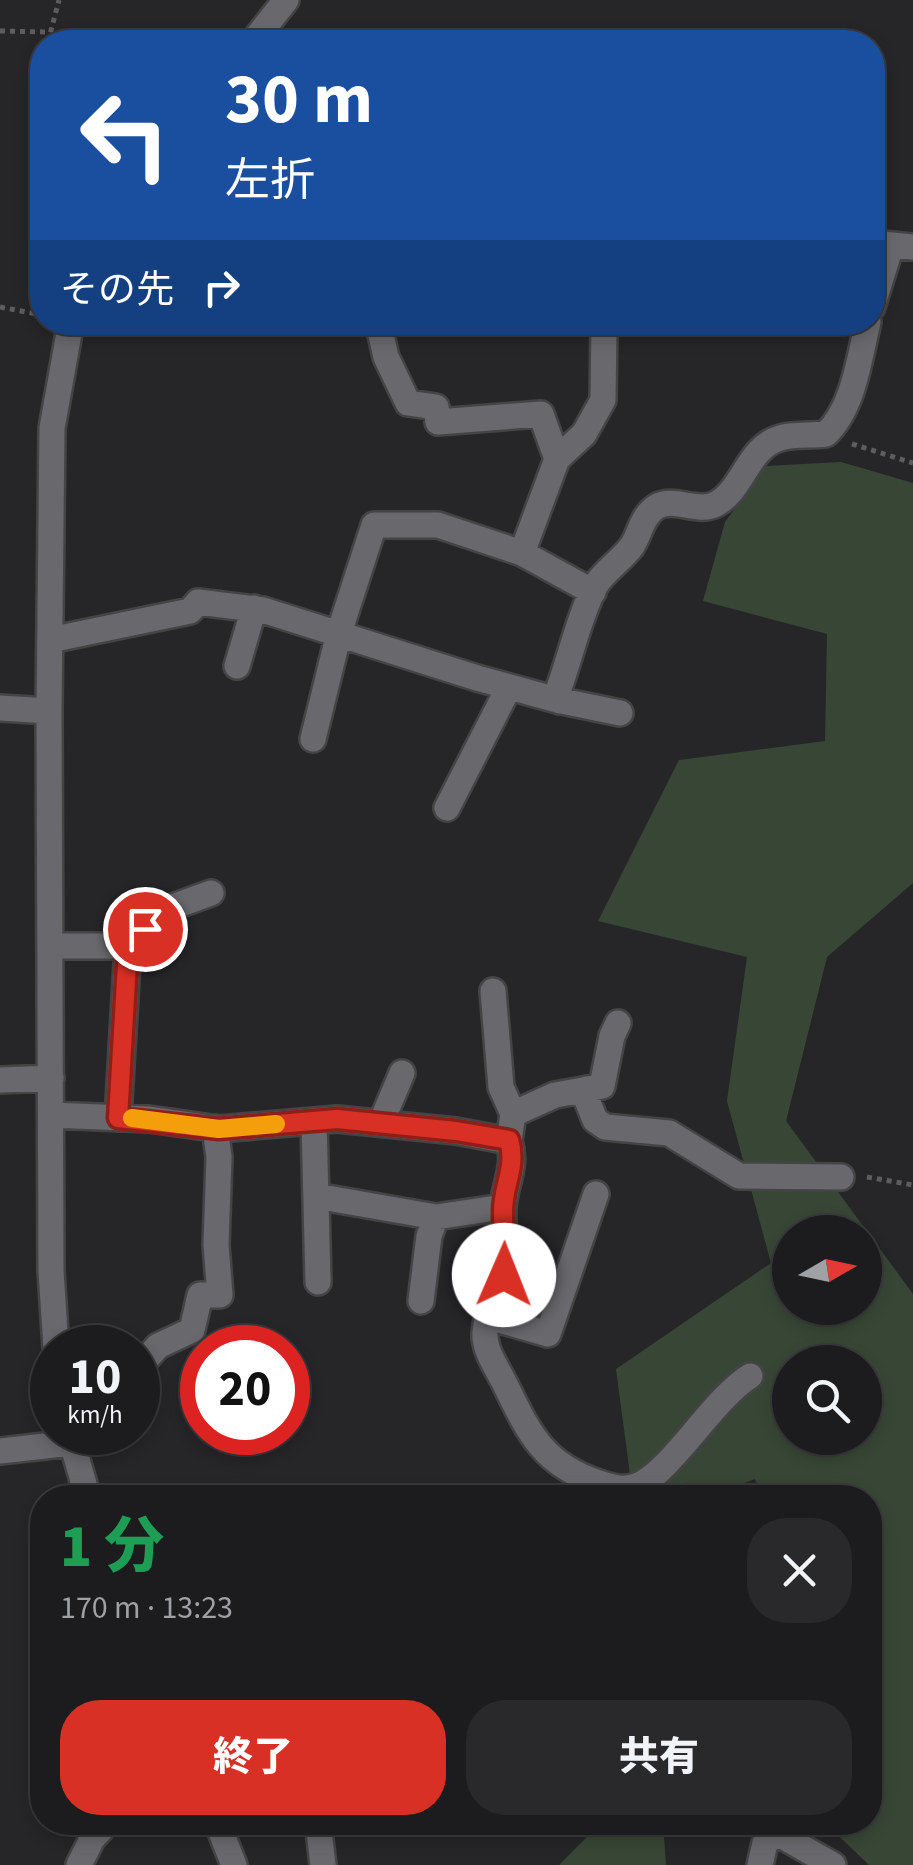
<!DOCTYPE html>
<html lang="ja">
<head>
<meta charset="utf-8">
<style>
	body { margin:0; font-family:"Source Sans 3","Noto Sans JP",sans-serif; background:#29292c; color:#f1f3f6; height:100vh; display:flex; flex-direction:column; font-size:38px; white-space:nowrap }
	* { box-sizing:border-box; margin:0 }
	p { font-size:32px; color:#a0a1a4 }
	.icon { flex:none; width:55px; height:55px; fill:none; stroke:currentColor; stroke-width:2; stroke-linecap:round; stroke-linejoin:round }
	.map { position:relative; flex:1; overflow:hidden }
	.panel { position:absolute; left:30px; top:1485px; width:852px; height:350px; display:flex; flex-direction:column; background:#1c1c1f; border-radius:40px; box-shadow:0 5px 15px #0003,0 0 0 2px #3a3a3d }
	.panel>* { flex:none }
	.banner { position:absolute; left:30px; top:30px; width:855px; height:305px; border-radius:40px; box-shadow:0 5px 15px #0003,0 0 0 2px #3a3a3d; background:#1a4fa0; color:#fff; overflow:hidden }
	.needle { width:65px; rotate:81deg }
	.controls { position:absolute; left:772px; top:1215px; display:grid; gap:20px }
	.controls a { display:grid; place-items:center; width:110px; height:110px; border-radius:50%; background:#1c1c1f; box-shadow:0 5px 15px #0003,0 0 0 2px #3a3a3d; font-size:50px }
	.speed { position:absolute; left:30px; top:1325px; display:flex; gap:20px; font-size:50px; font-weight:700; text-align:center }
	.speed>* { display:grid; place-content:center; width:130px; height:130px; border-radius:50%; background:#1c1c1f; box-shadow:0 5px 15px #0003,0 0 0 2px #3a3a3d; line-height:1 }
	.speed small { font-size:25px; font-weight:400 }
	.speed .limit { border:15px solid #d22; background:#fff; color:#111 }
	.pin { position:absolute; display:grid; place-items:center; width:85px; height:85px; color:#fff; margin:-42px; border:5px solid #fff; border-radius:50%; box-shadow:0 2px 10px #0007 }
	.me { position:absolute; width:110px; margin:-55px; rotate:1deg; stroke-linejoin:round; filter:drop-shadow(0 0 8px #0008) }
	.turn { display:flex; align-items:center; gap:35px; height:210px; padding:0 30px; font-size:45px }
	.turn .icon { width:130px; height:130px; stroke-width:2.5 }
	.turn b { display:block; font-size:70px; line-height:85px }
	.then { display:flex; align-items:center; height:95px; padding:0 30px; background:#0003; gap:20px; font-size:38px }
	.round { display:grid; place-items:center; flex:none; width:105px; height:105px; border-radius:40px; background:#29292c }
	.summary { display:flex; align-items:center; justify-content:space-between; height:170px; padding:0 30px }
	h1 { font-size:60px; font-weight:800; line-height:75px; color:#1e9e55 }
	.cta { display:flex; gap:20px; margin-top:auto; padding:20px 30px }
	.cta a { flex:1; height:115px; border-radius:40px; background:#d93025; color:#fff; font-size:40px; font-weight:800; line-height:115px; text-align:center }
	.cta a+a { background:#29292c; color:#f1f3f6 }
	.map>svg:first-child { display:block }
	.green { fill:#384735; fill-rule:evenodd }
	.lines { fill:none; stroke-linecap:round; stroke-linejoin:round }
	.minor-casing { stroke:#444446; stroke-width:30 }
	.path { stroke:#5d5d5f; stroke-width:5; stroke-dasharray:5 5; stroke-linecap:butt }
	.minor { stroke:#69696d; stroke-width:25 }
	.route-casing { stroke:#8d1f18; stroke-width:25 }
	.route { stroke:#d93025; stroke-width:18 }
	.slow { stroke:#f59e0b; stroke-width:18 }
</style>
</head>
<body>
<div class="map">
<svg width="913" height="1865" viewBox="0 0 913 1865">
	<rect width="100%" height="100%" fill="#262629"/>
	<!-- green -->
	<path class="green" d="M 841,462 L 913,483 L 913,883 L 827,957 L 786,1121 L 913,1294 L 913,1865 L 869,1865 L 825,1823 L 870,1822 L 870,1498 L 762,1497 L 755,1479 L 706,1497 L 633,1497 L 616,1369 L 771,1263 L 727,1101 L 747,957 L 598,921 L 679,760 L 825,741 L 827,634 L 703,601 L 725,522 L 766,466 ZM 790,1232 L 865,1232 L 865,1308 L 790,1308 ZM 790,1362 L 865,1362 L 865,1438 L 790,1438 Z
		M 601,1823 L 663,1823 L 666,1865 L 559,1865 Z"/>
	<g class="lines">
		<!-- minor casing -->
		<g class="minor-casing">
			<path id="minor" d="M 253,42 L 286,0
				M 872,243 L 913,247
				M 872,307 L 891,246
				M 378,322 L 386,357 L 408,403 L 436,407 L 438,422 L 541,414 L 557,459
				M 522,553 L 557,459 L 584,434 L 603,400 L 604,324 L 610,322
				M 50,640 L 190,611 L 198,602 L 263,610 L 477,678 L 557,700 L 620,713
				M 237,666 L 254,608
				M 560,701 L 559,688 C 571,655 579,617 595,586 C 604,571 621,561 632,546 C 640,534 642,516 656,507 C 674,496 698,514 716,504 C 744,489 747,448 780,438 C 794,434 811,436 826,434 C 854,407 859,359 868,322
				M 0,708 L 49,711
				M 313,739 L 339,633 L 374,525 L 438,525 L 522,553 L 593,592
				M 447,808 L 509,687
				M 50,946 L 133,946 L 156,913 L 211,893
				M 493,991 L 501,1087 L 513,1114
				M 0,1080 L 51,1078
				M 583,1090 L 602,1086 L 612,1036 L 618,1023
				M 51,1115 L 149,1119 L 219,1129 L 337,1119 L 456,1131 L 509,1141 L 513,1114 L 555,1095 L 583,1090 L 595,1120 L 605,1127 L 669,1133 L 739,1176 L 841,1177
				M 118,1118 L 128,946
				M 314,1121 L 318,1282
				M 381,1123 L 402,1073
				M 509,1141 C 517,1166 505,1183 503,1207 C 501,1230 510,1252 504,1275 C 498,1296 486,1312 485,1333 C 484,1350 497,1368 504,1382 C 529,1433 542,1464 599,1483 C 612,1487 623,1491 636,1486 C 669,1475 713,1399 750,1376
				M 316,1196 L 436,1217 L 503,1207
				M 421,1301 L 429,1236 L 436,1217
				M 489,1317 L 548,1334 L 596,1194
				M 56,1348 L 51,1271 L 49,711 L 52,428 L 71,322
				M 138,1368 L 158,1346 L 192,1330 L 200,1295 L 220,1295 L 216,1245 L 219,1157 L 215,1128
				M 69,1432 L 88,1498
				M 0,1451 L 71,1443
				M 217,1822 L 234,1865
				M 318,1822 L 323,1865
				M 79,1865 L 92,1839 L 108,1822
				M 760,1865 L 765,1843 L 777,1833 L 833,1865"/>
		</g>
		<!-- path -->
		<path class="path" d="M 0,31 L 48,32
			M 48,42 L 59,0
			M 0,307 L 42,315
			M 852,444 L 913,463
			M 867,1177 L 913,1185
			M 681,1485 L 736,1498"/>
		<!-- minor -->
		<use href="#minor" class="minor"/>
	</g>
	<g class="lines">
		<!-- route casing -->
		<g class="route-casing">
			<path id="route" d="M 145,929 L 133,946 L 128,946 L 118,1118 L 219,1129 L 337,1119 L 456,1131 L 509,1140 C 517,1167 503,1185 503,1211 C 503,1233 506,1252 504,1275"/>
		</g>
		<!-- route -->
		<use href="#route" class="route"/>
		<!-- slow -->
		<path class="slow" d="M 132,1118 L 219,1129 L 276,1124"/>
	</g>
</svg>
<div class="controls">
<a><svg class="needle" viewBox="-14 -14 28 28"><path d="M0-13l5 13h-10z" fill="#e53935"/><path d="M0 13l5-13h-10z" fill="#a0a1a4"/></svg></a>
<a><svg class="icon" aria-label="search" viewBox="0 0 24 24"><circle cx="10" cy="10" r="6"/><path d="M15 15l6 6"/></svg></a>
</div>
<div class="speed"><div>10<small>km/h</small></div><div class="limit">20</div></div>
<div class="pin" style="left:145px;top:929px;background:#d93025"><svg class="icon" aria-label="arrive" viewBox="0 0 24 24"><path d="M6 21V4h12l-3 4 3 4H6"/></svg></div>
<svg class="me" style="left:504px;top:1275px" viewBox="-20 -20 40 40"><circle r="19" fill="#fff"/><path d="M0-13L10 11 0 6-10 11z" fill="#d93025"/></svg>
<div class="banner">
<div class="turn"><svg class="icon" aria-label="left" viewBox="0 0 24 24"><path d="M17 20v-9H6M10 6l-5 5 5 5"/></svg><div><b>30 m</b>左折</div></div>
<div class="then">その先<svg class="icon" aria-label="right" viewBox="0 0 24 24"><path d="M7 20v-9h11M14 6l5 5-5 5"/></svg></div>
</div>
<section class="panel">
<div class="summary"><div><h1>1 分</h1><p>170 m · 13:23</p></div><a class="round"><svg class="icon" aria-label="close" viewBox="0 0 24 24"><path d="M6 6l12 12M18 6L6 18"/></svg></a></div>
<div class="cta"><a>終了</a><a>共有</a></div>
</section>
</div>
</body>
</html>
